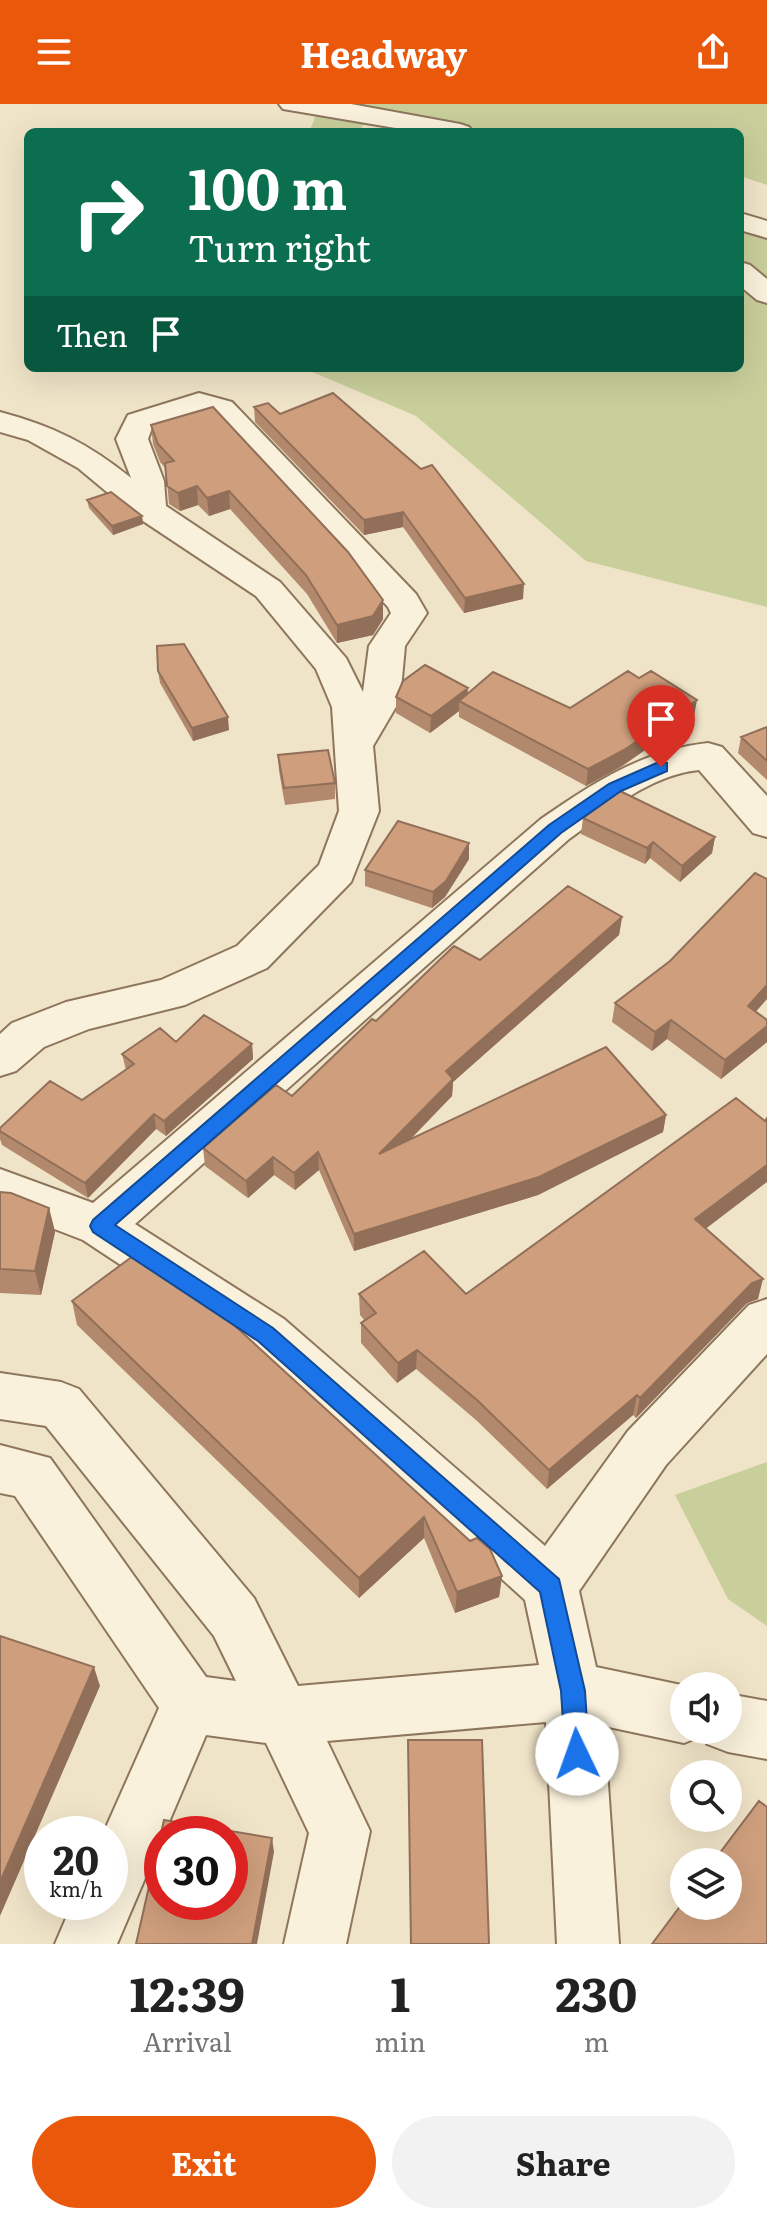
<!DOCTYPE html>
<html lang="en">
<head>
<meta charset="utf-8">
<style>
	body { margin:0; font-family:Literata,serif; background:#f2f2f2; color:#222; height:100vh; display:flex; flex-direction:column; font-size:30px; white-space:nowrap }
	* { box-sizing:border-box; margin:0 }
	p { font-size:26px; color:#767676 }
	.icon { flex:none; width:44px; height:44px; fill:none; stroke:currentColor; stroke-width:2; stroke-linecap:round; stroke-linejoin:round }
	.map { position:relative; height:1840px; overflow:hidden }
	.panel { display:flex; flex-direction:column; background:#fff; flex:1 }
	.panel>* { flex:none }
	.top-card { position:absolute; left:24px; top:24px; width:720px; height:244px; border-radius:12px; box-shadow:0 8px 32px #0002; background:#0b6e4f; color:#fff; overflow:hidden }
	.fabs { position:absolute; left:670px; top:1568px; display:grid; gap:16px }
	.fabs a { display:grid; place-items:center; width:72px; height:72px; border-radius:50%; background:#fff; box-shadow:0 8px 32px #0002; font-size:40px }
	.speed { position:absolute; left:24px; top:1712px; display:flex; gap:16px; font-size:40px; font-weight:700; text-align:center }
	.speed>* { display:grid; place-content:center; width:104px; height:104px; border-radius:50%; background:#fff; box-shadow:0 8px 32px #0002; line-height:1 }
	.speed small { font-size:20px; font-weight:400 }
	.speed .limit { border:12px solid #d22; background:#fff; color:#111 }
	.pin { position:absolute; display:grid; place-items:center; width:68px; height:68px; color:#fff; margin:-82px -34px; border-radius:50% 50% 50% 0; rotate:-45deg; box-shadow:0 0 8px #0007 }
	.pin .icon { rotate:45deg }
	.me { position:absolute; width:88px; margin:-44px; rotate:357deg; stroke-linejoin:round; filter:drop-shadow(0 0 6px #0008) }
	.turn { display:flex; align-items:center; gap:28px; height:168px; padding:0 32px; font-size:36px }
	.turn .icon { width:104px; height:104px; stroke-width:2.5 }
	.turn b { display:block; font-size:56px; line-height:68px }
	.then { display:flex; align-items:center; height:76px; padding:0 32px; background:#0003; gap:16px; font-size:30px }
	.eta { display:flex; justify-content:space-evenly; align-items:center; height:136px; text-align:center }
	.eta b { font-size:48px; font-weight:700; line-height:56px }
	.action { display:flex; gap:16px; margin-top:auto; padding:16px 32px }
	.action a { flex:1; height:92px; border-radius:48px; background:#ea580c; color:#fff; font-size:32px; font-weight:700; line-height:92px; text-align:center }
	.action a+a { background:#f2f2f2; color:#222 }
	header { display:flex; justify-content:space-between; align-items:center; height:104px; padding:0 32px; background:#ea580c; color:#fff; font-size:36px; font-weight:700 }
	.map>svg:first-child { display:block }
	.green { fill:#c9cf9b }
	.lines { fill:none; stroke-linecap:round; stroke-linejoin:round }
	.street-casing { stroke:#8d765c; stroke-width:4 }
	.street { fill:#faf1dc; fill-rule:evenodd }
	.wall { fill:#b2896c }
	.shaded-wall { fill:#916f58 }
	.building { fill:#cf9f7d; stroke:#916f58; stroke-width:2; fill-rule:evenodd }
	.route { fill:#1a73e8; stroke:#114b97; stroke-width:2 }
</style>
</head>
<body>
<header><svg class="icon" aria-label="menu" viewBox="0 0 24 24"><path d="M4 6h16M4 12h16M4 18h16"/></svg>Headway<svg class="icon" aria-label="share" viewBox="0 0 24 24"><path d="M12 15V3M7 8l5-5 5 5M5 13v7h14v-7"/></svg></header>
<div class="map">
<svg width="767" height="1840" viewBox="0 0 767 1840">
	<rect width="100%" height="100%" fill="#f0e4c8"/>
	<!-- green -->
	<path class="green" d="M 347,0 L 767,0 L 767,81 L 740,72 L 740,28 L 488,28 Z
		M 316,11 L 365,18 L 359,28 L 309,28 Z
		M 740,122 L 767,132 L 767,175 L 740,155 Z
		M 740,176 L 767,200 L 767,503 L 586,457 L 416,312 L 303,264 L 740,264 Z
		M 767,1358 L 767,1522 L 728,1495 L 675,1391 Z"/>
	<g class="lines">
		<!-- street casing -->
		<g class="street-casing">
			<path id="street" d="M 279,0 L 351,0 L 460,20 L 469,23 L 473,28 L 419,28 L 283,5 Z
				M 740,109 L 767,117 L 767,134 L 740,126 Z
				M 740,158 L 750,161 L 767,175 L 767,199 L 757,196 L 740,182 Z
				M 199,289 L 232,298 L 416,490 L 427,509 L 405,542 L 400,596 L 373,642 L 379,707 L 351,778 L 267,864 L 185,901 L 89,925 L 44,943 L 16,967 L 0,972 L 0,930 L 12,919 L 66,898 L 161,876 L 237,842 L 319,761 L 339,707 L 332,603 L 316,565 L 256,492 L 137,413 L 78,364 L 28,336 L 0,328 L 0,308 C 53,322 89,340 131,374 L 116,335 L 128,311 ZM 199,308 L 210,312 L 388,503 L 391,509 L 369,542 L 363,588 L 346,554 L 280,478 L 166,402 L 164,377 L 148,335 L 152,324 Z
				M 708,639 L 722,643 L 767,692 L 767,733 L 753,729 L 699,666 C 650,671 608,707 569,735 L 135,1120 L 284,1215 L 545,1442 L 628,1327 L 749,1201 L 767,1195 L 767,1250 L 666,1361 L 579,1487 L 596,1563 L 686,1582 L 684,1626 L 728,1626 L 728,1590 L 767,1597 L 767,1655 L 728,1648 L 707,1640 L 704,1631 L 684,1639 L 604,1622 L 619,1840 L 557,1840 L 546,1618 L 327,1637 L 370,1727 L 346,1840 L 284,1840 L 309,1729 L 266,1639 L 206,1631 L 117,1840 L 55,1840 L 73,1798 L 110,1798 L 110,1730 L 103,1730 L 159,1604 L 15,1392 L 0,1389 L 0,1341 L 50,1354 L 206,1573 L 236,1577 L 214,1532 L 46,1322 L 0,1315 L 0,1269 L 61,1278 L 79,1285 L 254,1494 L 298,1582 L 539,1561 L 525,1496 L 248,1245 L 83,1136 L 0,1104 L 0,1065 L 93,1099 L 541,715 C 593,679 643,646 708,639 Z"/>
		</g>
		<!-- street -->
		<use href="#street" class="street"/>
	</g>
	<!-- wall -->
	<path class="wall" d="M 254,303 L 280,310 L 421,365 L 523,495 L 464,509 L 403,423 L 364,431 L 255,318 Z
		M 151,321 L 383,515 L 373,531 L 337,539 L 307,490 L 230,405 L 209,412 L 198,401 L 180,407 L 169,400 L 166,365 L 160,358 L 153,340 Z
		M 87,396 L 142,412 L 143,420 L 113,431 L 89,404 Z
		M 158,567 L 229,626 L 193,637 L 160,579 Z
		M 468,590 L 570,604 L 694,612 L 622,662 L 586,682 L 459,613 L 459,607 L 430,629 L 396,609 L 396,593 Z
		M 767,623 L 767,676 L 738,649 L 741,633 Z
		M 278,651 L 335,679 L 335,695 L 285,701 L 279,667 Z
		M 583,714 L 715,733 L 712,749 L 680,778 L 650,754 L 645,760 L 581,730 Z
		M 469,739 L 469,755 L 445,793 L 432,804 L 365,782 L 365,766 Z
		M 622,813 L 619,831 L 453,978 L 452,992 L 411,1035 L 666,1011 L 663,1028 L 538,1091 L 354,1147 L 319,1066 L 295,1086 L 274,1071 L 248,1094 L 205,1062 L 203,1044 L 292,992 L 376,917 L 480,856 Z
		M 615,899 L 756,908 L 767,938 L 721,975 L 667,935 L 652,947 L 612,918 Z
		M 252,940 L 253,955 L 166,1032 L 156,1025 L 88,1094 L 2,1041 L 0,1035 L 0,1024 L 82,996 L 126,966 L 122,950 Z
		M 0,1088 L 49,1104 L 55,1128 L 41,1191 L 0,1189 Z
		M 706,1124 L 758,1195 L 747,1199 L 636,1314 L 633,1311 L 547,1385 L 476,1316 L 416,1265 L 397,1279 L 361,1239 L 361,1219 L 365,1217 L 360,1211 L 359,1190 L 466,1190 Z
		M 133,1152 L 502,1472 L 499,1493 L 455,1509 L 424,1434 L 359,1494 L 77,1221 L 72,1197 Z"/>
	<!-- shaded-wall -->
	<path class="shaded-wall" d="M 197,382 L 198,401 L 180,407 L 178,389 Z
		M 229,387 L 230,405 L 209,412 L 207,394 Z
		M 403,408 L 403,423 L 364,431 L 364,416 Z
		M 142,412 L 143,420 L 113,431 L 112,422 Z
		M 524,480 L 523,495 L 464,509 L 465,494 Z
		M 383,496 L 383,515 L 373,531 L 337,539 L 337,521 Z
		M 468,584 L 467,600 L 459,597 L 459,607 L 430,629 L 431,612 Z
		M 697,596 L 694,612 L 622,662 L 586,682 L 588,665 Z
		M 228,613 L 229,626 L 193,637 L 192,624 Z
		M 715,733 L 712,749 L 680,778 L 682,762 Z
		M 653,738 L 650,754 L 645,760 L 647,744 Z
		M 469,739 L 469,755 L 445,793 L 432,804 L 433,788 Z
		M 622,813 L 619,831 L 453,978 L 452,992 L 379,1067 L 379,1050 L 446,967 Z
		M 767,881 L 767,895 L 744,921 L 748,902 Z
		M 671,916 L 667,935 L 652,947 L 655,928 Z
		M 767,922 L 767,938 L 721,975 L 725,956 Z
		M 252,940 L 253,955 L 166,1032 L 164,1017 Z
		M 154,1010 L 156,1025 L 88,1094 L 85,1079 Z
		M 666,1011 L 663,1028 L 538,1091 L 354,1147 L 354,1130 Z
		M 318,1048 L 319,1066 L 295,1086 L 294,1069 Z
		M 273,1053 L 274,1071 L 248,1094 L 246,1077 Z
		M 767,1061 L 767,1078 L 691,1136 L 695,1115 Z
		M 49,1104 L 55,1128 L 41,1191 L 35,1167 Z
		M 763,1175 L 758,1195 L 747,1199 L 636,1314 L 640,1294 L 752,1179 Z
		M 417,1246 L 416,1265 L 397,1279 L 398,1259 Z
		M 637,1291 L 633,1311 L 547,1385 L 549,1366 Z
		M 424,1413 L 424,1434 L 359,1494 L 359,1474 Z
		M 502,1472 L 499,1493 L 455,1509 L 457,1488 Z
		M 94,1563 L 100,1582 L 0,1812 L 0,1778 Z
		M 272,1734 L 274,1748 L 257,1840 L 252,1840 Z"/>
	<!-- building -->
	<path class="building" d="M 333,289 L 421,365 L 432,361 L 524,480 L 465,494 L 403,408 L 364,416 L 254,303 L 268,299 L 280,310 Z
		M 213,303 L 348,448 L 383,496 L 373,512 L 337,521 L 306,471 L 229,387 L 207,394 L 197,382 L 178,389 L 167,382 L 165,359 L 174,357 L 158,340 L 151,321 Z
		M 111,388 L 142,412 L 112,422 L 87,396 Z
		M 184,540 L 228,613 L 192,624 L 158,567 L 157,542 Z
		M 425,561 L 468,584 L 431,612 L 396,593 L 403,577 Z
		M 628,567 L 639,574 L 651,567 L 697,596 L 624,646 L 588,665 L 459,597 L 493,568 L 570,604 Z
		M 767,623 L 767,657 L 741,633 Z
		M 328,646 L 335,679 L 284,684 L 278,651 Z
		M 620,687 L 715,733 L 682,762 L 653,738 L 647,744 L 583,714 Z
		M 398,717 L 469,739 L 446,777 L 433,788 L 365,766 Z
		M 755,769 L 767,775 L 767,881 L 748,902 L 767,916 L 767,922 L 725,956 L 671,916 L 655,928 L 615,899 L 670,857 Z
		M 568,782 L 622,813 L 446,967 L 453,975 L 379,1050 L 606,943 L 666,1011 L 539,1073 L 354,1130 L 318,1048 L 294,1069 L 273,1053 L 246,1077 L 203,1044 L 276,981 L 292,992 L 372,915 L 376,917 L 454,842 L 480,856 Z
		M 204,911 L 252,940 L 164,1017 L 154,1010 L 85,1079 L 0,1027 L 0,1024 L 50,977 L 82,996 L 134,960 L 122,950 L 160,924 L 176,938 Z
		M 736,994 L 765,1017 L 767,1014 L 767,1061 L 695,1115 L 763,1175 L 752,1179 L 640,1294 L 637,1291 L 549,1366 L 477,1296 L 417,1246 L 398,1259 L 361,1219 L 376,1209 L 359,1190 L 424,1147 L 466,1190 Z
		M 0,1088 L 11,1089 L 49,1104 L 35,1167 L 0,1165 Z
		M 133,1152 L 222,1210 L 470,1437 L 477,1434 L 490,1445 L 502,1472 L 457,1488 L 424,1413 L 359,1474 L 72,1197 Z
		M 0,1532 L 94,1563 L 0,1778 Z
		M 408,1636 L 482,1636 L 489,1840 L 411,1840 Z
		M 759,1697 L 767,1703 L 767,1840 L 652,1840 L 684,1797 L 684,1802 L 728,1802 L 728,1758 L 713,1758 Z
		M 164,1716 L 272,1734 L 252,1840 L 136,1840 ZM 162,1730 L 230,1730 L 230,1798 L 162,1798 Z"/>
	<!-- route -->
	<path class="route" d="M 661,657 L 667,659 L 667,667 L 621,687 L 561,729 L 115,1121 L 273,1224 L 559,1475 L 585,1587 L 589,1650 L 585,1659 L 577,1663 L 568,1659 L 565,1650 L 561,1587 L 540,1488 L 258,1237 L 93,1128 L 90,1122 L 93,1116 L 549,721 L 609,680 Z"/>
</svg>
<div class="fabs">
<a><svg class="icon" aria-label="sound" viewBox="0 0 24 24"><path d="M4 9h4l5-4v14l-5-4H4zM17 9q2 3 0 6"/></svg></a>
<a><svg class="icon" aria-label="search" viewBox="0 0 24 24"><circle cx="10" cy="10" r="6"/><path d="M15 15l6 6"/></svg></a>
<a><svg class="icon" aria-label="layers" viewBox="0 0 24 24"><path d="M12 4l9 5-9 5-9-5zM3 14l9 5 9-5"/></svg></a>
</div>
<div class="speed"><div>20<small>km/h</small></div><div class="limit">30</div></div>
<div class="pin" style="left:661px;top:663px;background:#d93025"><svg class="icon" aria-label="arrive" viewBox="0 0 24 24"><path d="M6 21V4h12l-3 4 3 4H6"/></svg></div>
<svg class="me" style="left:577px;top:1650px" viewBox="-20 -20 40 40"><circle r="19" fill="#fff"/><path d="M0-13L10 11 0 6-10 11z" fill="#1a73e8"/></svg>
<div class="top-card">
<div class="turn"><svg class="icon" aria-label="right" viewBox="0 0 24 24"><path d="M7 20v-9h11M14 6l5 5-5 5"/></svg><div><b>100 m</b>Turn right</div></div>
<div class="then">Then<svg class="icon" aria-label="arrive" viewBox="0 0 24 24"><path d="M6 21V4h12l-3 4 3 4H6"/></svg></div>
</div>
</div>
<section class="panel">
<div class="eta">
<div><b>12:39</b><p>Arrival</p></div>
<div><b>1</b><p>min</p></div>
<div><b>230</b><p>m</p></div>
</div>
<div class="action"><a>Exit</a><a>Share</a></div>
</section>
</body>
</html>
